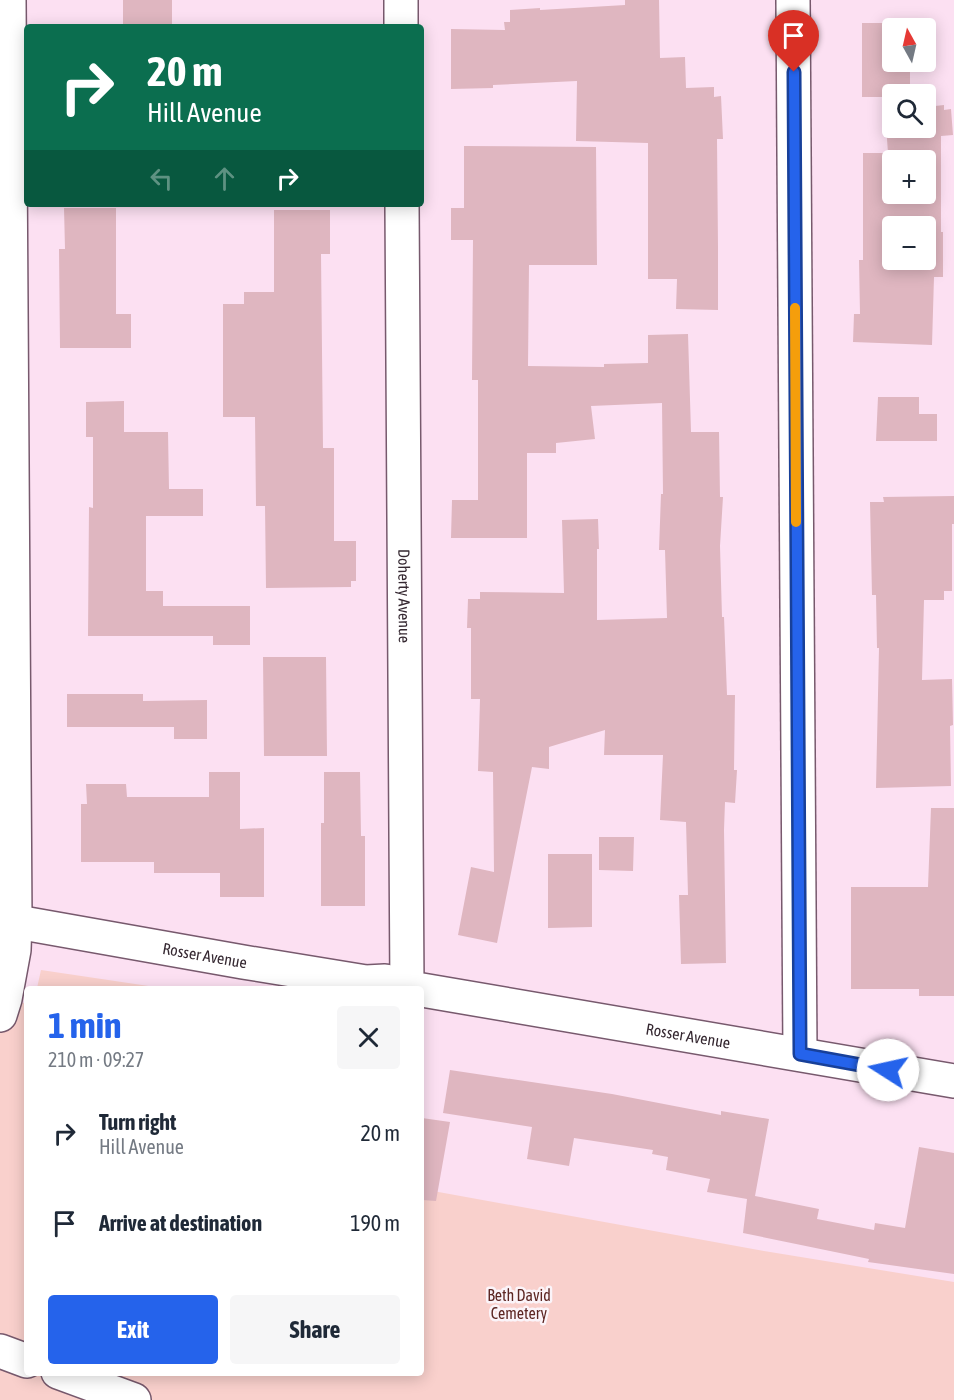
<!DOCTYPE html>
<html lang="en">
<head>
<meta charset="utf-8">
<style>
	body { margin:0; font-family:"Asap Condensed",sans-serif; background:#f6f6f7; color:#1f2937; height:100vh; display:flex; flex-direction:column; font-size:22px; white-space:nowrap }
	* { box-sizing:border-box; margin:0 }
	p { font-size:20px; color:#747a83 }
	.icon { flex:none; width:33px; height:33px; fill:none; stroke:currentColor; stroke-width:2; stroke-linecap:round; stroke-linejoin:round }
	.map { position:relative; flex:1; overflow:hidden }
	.side { position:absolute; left:24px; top:986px; width:400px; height:390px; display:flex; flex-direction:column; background:#fff; border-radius:6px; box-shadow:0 3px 15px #0003 }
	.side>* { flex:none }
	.hud { position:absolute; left:24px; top:24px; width:400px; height:183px; border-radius:6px; box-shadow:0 3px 15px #0003; background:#0b6e4f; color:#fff; overflow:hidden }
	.needle { width:39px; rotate:352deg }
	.buttons { position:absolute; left:882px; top:18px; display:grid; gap:12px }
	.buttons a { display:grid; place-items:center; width:54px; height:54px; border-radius:6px; background:#fff; box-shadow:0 3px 15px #0003; font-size:30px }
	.pin { position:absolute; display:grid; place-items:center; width:51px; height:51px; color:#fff; margin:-62px -26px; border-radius:50% 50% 50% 0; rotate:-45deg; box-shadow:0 0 6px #0007 }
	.pin .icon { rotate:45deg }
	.me { position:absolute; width:66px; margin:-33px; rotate:280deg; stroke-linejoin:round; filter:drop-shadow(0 0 4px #0008) }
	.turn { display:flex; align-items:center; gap:21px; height:126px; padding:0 24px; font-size:27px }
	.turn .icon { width:78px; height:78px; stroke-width:2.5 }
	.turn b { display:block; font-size:42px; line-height:51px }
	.lanes { display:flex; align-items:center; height:57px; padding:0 24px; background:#0003; justify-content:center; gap:30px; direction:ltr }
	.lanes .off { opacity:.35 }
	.round { display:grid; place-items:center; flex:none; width:63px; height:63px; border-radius:6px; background:#f6f6f7 }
	.headline { display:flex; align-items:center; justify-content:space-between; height:102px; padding:0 24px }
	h1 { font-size:36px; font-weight:700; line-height:45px; color:#2563eb }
	.button { display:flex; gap:12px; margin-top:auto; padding:12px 24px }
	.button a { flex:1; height:69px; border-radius:6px; background:#2563eb; color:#fff; font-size:24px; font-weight:700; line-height:69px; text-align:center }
	.button a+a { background:#f6f6f7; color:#1f2937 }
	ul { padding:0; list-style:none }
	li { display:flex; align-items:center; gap:18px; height:90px; padding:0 24px }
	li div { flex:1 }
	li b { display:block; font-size:22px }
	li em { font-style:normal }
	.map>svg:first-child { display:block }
	.green { fill:#f9d0cc }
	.building { fill:#dfb6c0; fill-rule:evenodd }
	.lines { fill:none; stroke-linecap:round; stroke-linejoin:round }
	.minor-casing { stroke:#77596d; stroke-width:36 }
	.minor { stroke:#fff; stroke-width:33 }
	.route-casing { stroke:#184099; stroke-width:15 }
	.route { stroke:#2563eb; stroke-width:10 }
	.slow { stroke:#f59e0b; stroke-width:10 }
	.labels { text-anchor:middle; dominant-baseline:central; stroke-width:5; stroke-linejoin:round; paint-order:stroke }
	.street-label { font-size:16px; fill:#352831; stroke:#fbf4f9 }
	.park-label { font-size:16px; fill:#5d2623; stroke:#fbf4f9 }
</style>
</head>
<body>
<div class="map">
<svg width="954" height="1400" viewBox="0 0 954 1400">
	<rect width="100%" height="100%" fill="#fce0f2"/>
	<!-- green -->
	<path class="green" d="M 41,970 L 162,988 L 37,988 Z
		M 0,997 L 27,1004 L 27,1372 L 422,1372 L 422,1189 L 764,1251 L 954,1282 L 954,1400 L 0,1400 Z"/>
	<!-- building -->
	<path class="building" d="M 123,0 L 172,0 L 172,27 L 123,27 Z
		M 625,0 L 659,0 L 660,58 L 685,57 L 686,88 L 714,87 L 714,97 L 721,96 L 723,139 L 717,139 L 718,248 L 718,310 L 676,309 L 677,279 L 648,279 L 648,143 L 576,141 L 577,81 L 493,85 L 493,88 L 451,89 L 451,29 L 505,30 L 504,22 L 510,22 L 510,10 L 540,8 L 540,10 L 625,5 Z
		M 862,23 L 910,23 L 910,28 L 892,28 L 892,62 L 910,62 L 910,94 L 892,94 L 892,128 L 926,128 L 926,107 L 944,105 L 944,110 L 951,109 L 953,135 L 941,136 L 941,232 L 943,232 L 943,277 L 934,277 L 932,345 L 853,342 L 854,314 L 860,314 L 859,260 L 863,260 L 863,153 L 888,153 L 884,97 L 862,97 ZM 892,160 L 926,160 L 926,194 L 892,194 ZM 892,226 L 926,226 L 926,260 L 892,260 Z
		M 464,146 L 596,147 L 597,265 L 529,265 L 528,366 L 604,367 L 604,364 L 648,363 L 648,335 L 688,334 L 691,432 L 719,432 L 720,497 L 723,497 L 720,546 L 722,617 L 724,617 L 727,695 L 735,695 L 734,770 L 737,770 L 735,803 L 725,802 L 724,830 L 726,963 L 681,964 L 679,895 L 688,895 L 686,822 L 660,820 L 663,755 L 604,755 L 605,730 L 549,747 L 549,769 L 532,767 L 497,943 L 458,935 L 471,867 L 494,872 L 493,772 L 478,771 L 480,699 L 471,699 L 471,628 L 467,628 L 468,599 L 480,599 L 480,592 L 564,593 L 562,520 L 598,519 L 599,549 L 597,549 L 597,620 L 667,618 L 665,550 L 659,550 L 661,494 L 663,494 L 662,403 L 591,406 L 595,439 L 556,443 L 556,453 L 527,453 L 527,538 L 451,538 L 452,500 L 478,500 L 478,380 L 472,380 L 473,240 L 451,240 L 451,208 L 464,208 Z
		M 64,208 L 116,208 L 116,314 L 131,314 L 131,348 L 60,348 L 59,249 L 65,249 Z
		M 274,210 L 330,210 L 330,254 L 321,254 L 323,448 L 334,448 L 334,541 L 356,541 L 356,581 L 351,581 L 351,587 L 266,588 L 265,506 L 256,506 L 255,417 L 223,417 L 223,304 L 244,304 L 244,292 L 274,292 Z
		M 878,397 L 919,397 L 919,414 L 937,414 L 937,441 L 876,441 Z
		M 124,401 L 124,432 L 168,432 L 169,489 L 203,489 L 203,516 L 146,516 L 146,591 L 163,591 L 163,606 L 250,606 L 250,645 L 213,645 L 213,636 L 88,636 L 89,507 L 93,508 L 93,437 L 86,437 L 86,402 Z
		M 954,496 L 954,524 L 952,524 L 952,591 L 944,591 L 944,600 L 924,600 L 922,680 L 952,679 L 953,725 L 950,726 L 951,786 L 876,788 L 879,648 L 877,648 L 876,595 L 872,595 L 870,502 L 884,502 L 883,497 Z
		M 263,657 L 326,657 L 327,756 L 264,756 Z
		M 67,694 L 143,694 L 143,701 L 207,700 L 207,739 L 174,739 L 174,727 L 67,727 Z
		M 209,772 L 240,772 L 240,829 L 264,828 L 264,897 L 220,897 L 220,873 L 154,873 L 154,862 L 81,862 L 81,804 L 87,804 L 86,784 L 126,784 L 127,797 L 209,797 Z
		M 324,772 L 360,772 L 361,836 L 365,836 L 365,906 L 321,906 L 321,823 L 324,823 Z
		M 931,808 L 954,808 L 954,996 L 919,996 L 919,989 L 851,989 L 851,887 L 928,887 Z
		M 599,837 L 634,837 L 633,871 L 599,870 Z
		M 548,854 L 592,854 L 592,927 L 548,928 Z
		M 450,1070 L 612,1094 L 721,1115 L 721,1111 L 769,1119 L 755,1196 L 819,1209 L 817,1219 L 874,1230 L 875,1223 L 905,1228 L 919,1147 L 954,1153 L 954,1274 L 868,1262 L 869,1259 L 743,1233 L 747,1199 L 707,1192 L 710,1179 L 666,1170 L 668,1157 L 652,1154 L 653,1150 L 574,1138 L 569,1166 L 527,1159 L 532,1127 L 443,1113 Z
		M 422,1118 L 450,1122 L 436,1201 L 422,1200 Z"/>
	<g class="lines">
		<!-- minor casing -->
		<g class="minor-casing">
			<g id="minor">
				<path d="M 401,0 L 401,27"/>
				<path d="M 793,0 L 800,1054"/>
				<path id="s1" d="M 402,204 L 407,988"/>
				<path id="s2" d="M 0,919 L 243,962 L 366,982 L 385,981 L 411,988"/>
				<path id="s3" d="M 422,990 L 954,1081"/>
				<path d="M 0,1015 L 5,999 L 14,950 L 15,921 L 9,0"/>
				<path d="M 0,1351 L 27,1361"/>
				<path d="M 58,1372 L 134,1400"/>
			</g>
		</g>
		<!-- minor -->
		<use href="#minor" class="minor"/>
	</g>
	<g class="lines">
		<!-- route casing -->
		<g class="route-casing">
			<path id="route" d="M 794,72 L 800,1054 L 888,1070"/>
		</g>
		<!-- route -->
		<use href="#route" class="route"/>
		<!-- slow -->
		<path class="slow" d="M 795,308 L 796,522"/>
	</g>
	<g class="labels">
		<!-- street labels -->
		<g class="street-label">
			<text stroke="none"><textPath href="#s1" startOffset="392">Doherty Avenue</textPath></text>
			<text stroke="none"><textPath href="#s2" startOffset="208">Rosser Avenue</textPath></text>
			<text stroke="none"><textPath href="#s3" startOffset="270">Rosser Avenue</textPath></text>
		</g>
		<!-- park labels -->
		<g class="park-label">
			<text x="519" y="1295">Beth David<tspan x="519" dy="18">Cemetery</tspan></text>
		</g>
	</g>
</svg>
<div class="buttons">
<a><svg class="needle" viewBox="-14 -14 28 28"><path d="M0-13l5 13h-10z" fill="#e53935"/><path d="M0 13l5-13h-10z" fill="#747a83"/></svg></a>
<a><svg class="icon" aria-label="search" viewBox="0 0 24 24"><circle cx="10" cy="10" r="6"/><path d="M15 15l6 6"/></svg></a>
<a>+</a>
<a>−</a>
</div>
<div class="pin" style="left:794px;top:72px;background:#d93025"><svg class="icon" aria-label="arrive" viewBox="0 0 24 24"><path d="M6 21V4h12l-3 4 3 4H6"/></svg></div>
<svg class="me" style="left:888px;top:1070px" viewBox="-20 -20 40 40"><circle r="19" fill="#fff"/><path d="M0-13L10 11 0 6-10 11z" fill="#2563eb"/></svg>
<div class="hud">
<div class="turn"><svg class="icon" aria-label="right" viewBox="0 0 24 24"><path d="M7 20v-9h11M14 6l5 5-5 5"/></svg><div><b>20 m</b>Hill Avenue</div></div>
<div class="lanes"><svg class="icon off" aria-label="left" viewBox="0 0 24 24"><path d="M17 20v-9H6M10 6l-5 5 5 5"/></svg><svg class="icon off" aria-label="ahead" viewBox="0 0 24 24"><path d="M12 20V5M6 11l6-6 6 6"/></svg><svg class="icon" aria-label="right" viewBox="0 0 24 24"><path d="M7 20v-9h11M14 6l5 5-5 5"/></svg></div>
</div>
<section class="side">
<div class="headline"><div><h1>1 min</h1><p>210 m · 09:27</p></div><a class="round"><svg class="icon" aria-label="close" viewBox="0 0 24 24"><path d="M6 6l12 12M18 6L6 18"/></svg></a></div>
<ul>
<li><svg class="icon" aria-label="right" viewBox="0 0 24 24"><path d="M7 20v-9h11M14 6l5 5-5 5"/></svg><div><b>Turn right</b><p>Hill Avenue</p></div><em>20 m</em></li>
<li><svg class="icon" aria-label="arrive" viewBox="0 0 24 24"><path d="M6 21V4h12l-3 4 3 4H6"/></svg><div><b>Arrive at destination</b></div><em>190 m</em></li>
</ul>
<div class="button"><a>Exit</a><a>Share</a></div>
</section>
</div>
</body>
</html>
